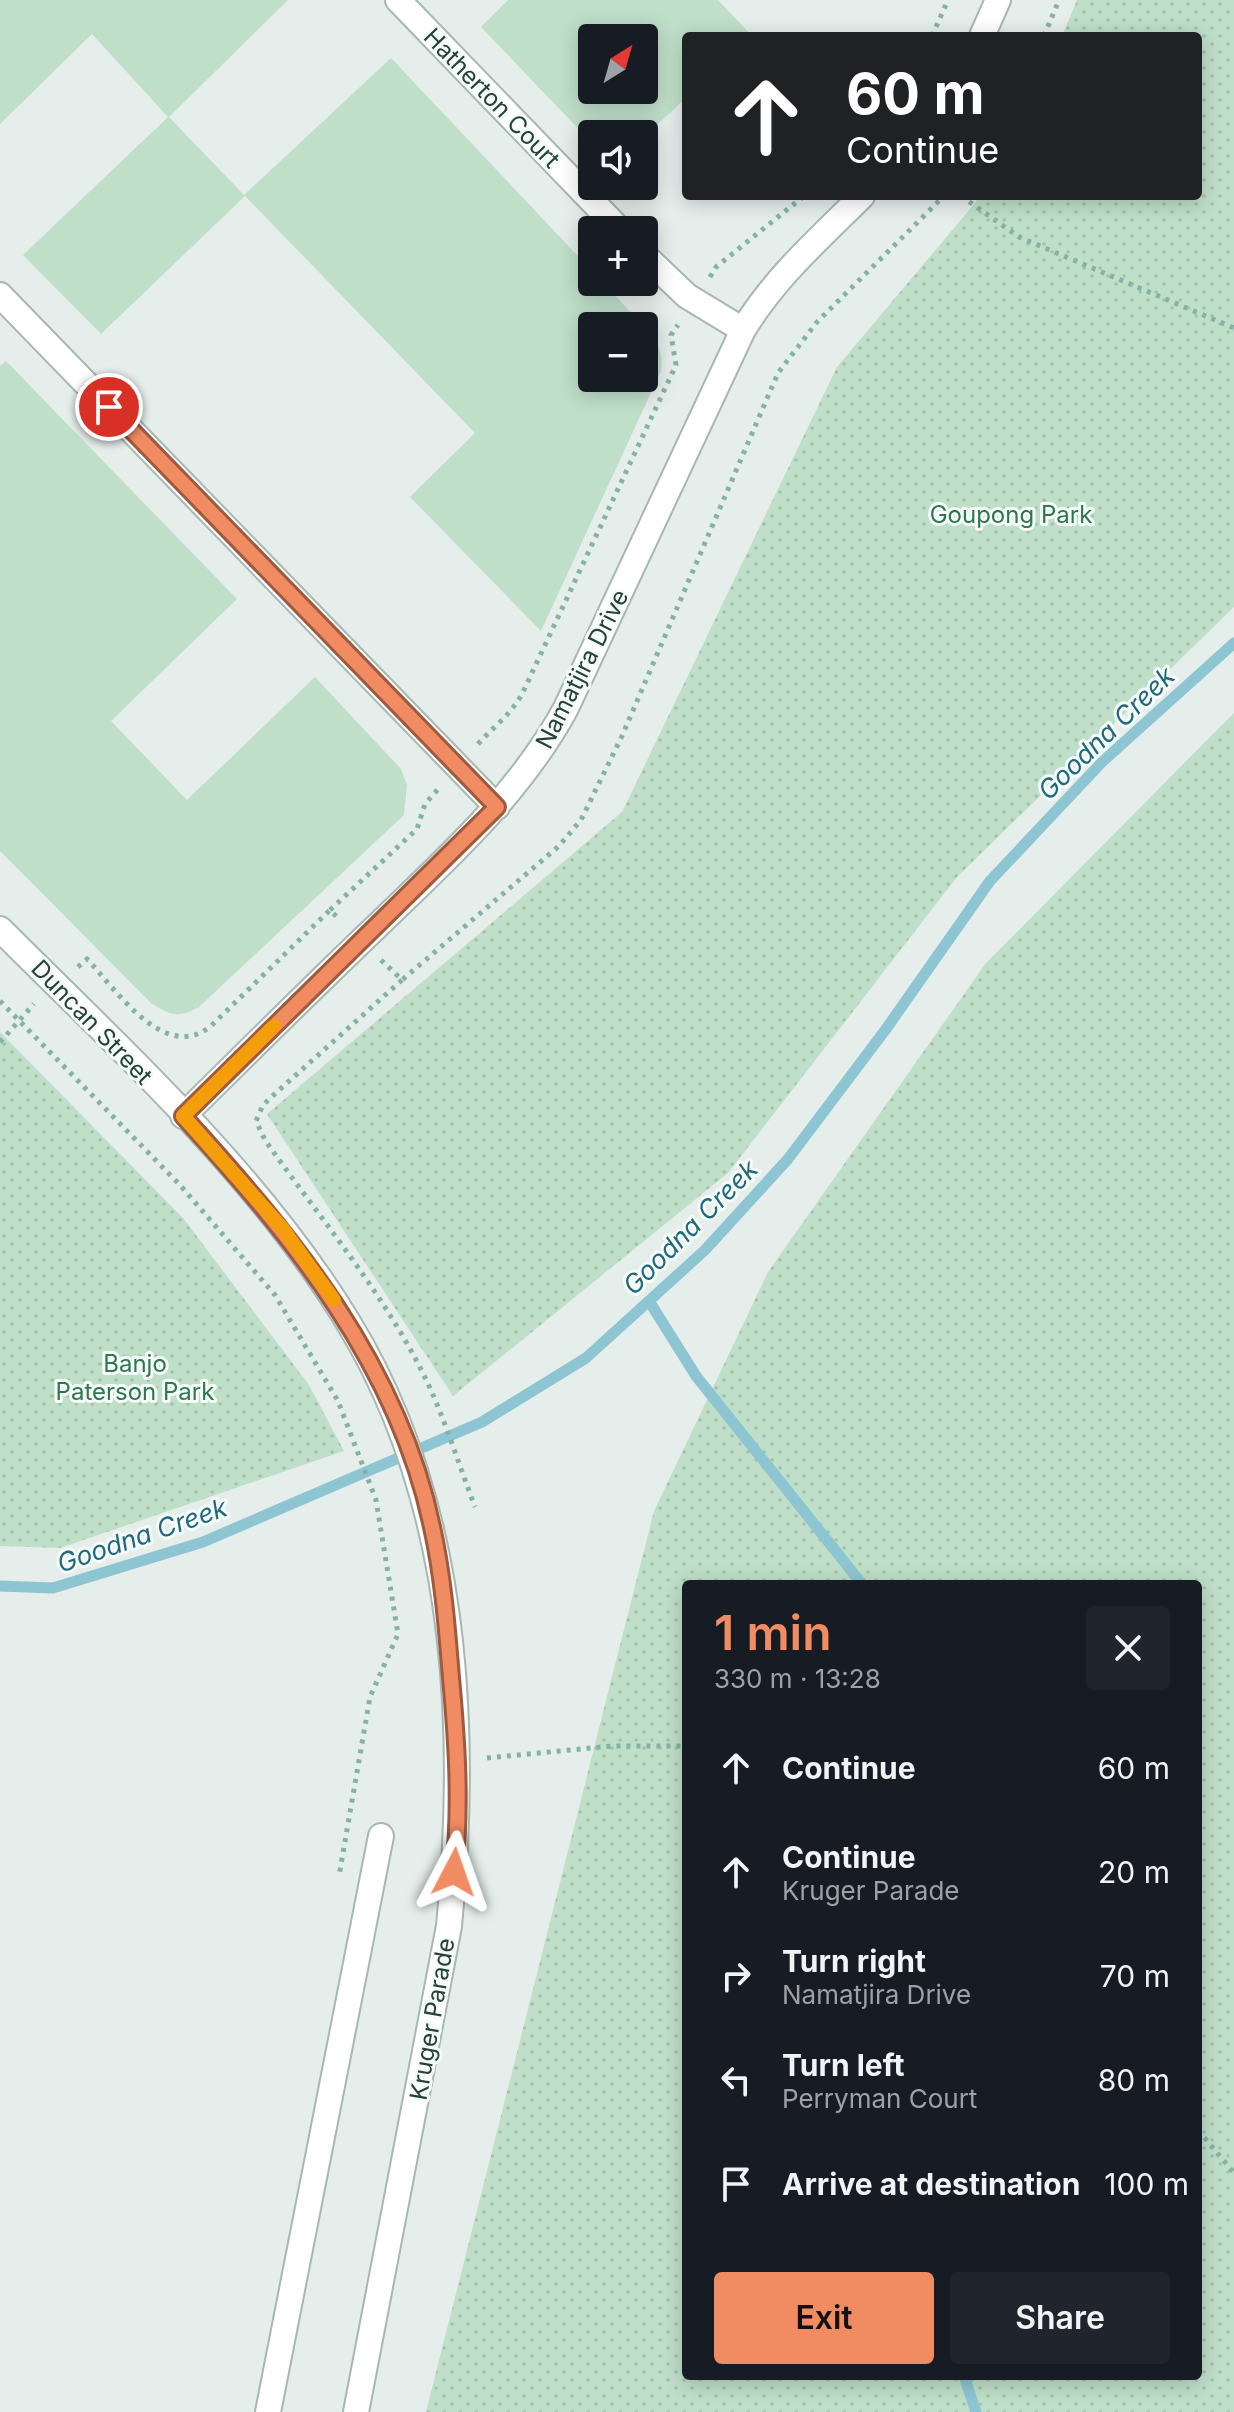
<!DOCTYPE html>
<html lang="en">
<head>
<meta charset="utf-8">
<style>
	body { margin:0; font-family:Inter,sans-serif; background:#20242c; color:#f1f3f6; height:100vh; display:flex; flex-direction:column; font-size:30px; white-space:nowrap }
	* { box-sizing:border-box; margin:0 }
	p { font-size:26px; color:#9ea1a6 }
	.icon { flex:none; width:44px; height:44px; fill:none; stroke:currentColor; stroke-width:2; stroke-linecap:round; stroke-linejoin:round }
	.map { position:relative; flex:1; overflow:hidden }
	.sheet { position:absolute; left:682px; top:1580px; width:520px; height:800px; display:flex; flex-direction:column; background:#171b24; border-radius:8px; box-shadow:0 4px 20px #0003 }
	.sheet>* { flex:none }
	.banner { position:absolute; left:682px; top:32px; width:520px; height:168px; border-radius:8px; box-shadow:0 4px 20px #0003; background:#202124; color:#fff; overflow:hidden }
	.needle { width:52px; rotate:37deg }
	.tools { position:absolute; left:578px; top:24px; display:grid; gap:16px }
	.tools a { display:grid; place-items:center; width:80px; height:80px; border-radius:8px; background:#171b24; box-shadow:0 4px 20px #0003; font-size:40px }
	.pin { position:absolute; display:grid; place-items:center; width:68px; height:68px; color:#fff; margin:-34px; border:4px solid #fff; border-radius:50%; box-shadow:0 2px 8px #0007 }
	.me { position:absolute; width:88px; margin:-44px; rotate:4deg; stroke-linejoin:round; filter:drop-shadow(0 0 6px #0008) }
	.turn { display:flex; align-items:center; gap:28px; height:168px; padding:0 32px; font-size:36px }
	.turn .icon { width:104px; height:104px; stroke-width:2.5 }
	.turn b { display:block; font-size:56px; line-height:68px }
	.round { display:grid; place-items:center; flex:none; width:84px; height:84px; border-radius:8px; background:#20242c }
	.head { display:flex; align-items:center; justify-content:space-between; height:136px; padding:0 32px }
	h1 { font-size:48px; font-weight:600; line-height:60px; color:#f18b61 }
	.cta { display:flex; gap:16px; margin-top:auto; padding:16px 32px }
	.cta a { flex:1; height:92px; border-radius:8px; background:#f18b61; color:#111; font-size:32px; font-weight:600; line-height:92px; text-align:center }
	.cta a+a { background:#20242c; color:#f1f3f6 }
	ul { padding:0; list-style:none }
	li { display:flex; align-items:center; gap:24px; height:104px; padding:0 32px }
	li div { flex:1 }
	li b { display:block; font-size:30px }
	li em { font-style:normal }
	.map>svg:first-child { display:block }
	.grass { fill:#bfdfc9; fill-rule:evenodd }
	.park { fill:url(#park-dots); fill-rule:evenodd }
	.lines { fill:none; stroke-linecap:round; stroke-linejoin:round }
	.stream { stroke:#8ec5d2; stroke-width:11 }
	.minor-casing { stroke:#a7b7b2; stroke-width:28 }
	.path { stroke:#86b2a6; stroke-width:5; stroke-dasharray:4 6; stroke-linecap:butt }
	.minor { stroke:#fff; stroke-width:24 }
	.route-casing { stroke:#9d5a3f; stroke-width:20 }
	.route { stroke:#f18b61; stroke-width:14 }
	.slow { stroke:#f59e0b; stroke-width:14 }
	.labels { text-anchor:middle; dominant-baseline:central; stroke-width:6; stroke-linejoin:round; paint-order:stroke }
	.street-label { font-size:24px; fill:#24413a; stroke:#f6fbf9 }
	.park-label { font-size:24px; fill:#2e784e; stroke:#f6fbf9 }
	.water-label { font-size:26px; font-style:italic; fill:#1e697d; stroke:#f6fbf9 }
</style>
</head>
<body>
<div class="map">
<svg width="1234" height="2412" viewBox="0 0 1234 2412">
	<defs>
		<pattern id="park-dots" width="8" height="8" patternUnits="userSpaceOnUse" patternTransform="scale(2)"><rect width="8" height="8" fill="#bfdfc9"/><path d="M2 2h.1M6 6h.1" fill="none" stroke="#a4c1ad" stroke-width="1.8" stroke-linecap="round"/></pattern>
	</defs>
	<rect width="100%" height="100%" fill="#e5eeeb"/>
	<!-- grass -->
	<path class="grass" d="M 0,0 L 288,0 L 169,117 L 244,195 L 391,58 L 592,271 L 592,282 L 602,282 L 644,326 L 592,326 L 592,378 L 644,378 L 644,326 C 657,340 664,352 661,371 L 541,631 L 410,497 L 475,433 L 245,196 L 101,334 L 23,255 L 168,117 L 92,34 L 0,124 Z
		M 508,0 L 718,0 L 752,36 L 686,36 L 686,98 L 644,137 L 644,134 L 592,134 L 592,143 L 481,27 ZM 592,38 L 644,38 L 644,90 L 592,90 Z
		M 6,361 L 237,599 L 111,721 L 187,800 L 315,677 L 401,769 L 407,785 L 404,815 L 199,1007 C 178,1019 170,1015 151,1003 L 0,851 L 0,366 Z"/>
	<!-- park -->
	<path class="park" d="M 1077,0 L 1234,0 L 1234,607 L 957,877 L 728,1173 L 453,1396 L 267,1114 L 622,812 L 837,367 L 981,196 L 1198,196 L 1198,36 L 1062,36 Z
		M 1234,713 L 1234,2412 L 426,2412 L 654,1511 L 768,1272 L 986,963 ZM 686,1584 L 1198,1584 L 1198,2376 L 686,2376 Z
		M 0,1032 L 183,1218 L 309,1385 L 344,1451 L 60,1548 L 0,1546 Z"/>
	<g class="lines">
		<!-- stream -->
		<path class="stream" d="M 649,1301 L 696,1376 L 862,1584
			M 0,1586 L 53,1588 L 203,1542 L 482,1422 L 586,1358 L 705,1250 L 788,1159 L 886,1029 L 990,881 L 1102,762 L 1234,643
			M 964,2376 L 976,2412"/>
		<!-- minor casing -->
		<g class="minor-casing">
			<path id="minor" d="M 398,0 L 620,230
				M 982,36 L 998,0
				M 644,255 L 687,296 L 743,330
				M 0,295 L 497,807
				M 0,929 C 121,1050 259,1175 348,1322 C 457,1500 469,1723 449,1926 L 356,2412
				M 183,1116 C 247,1053 310,990 375,928 C 445,860 519,795 566,708 L 743,330 C 775,277 819,239 862,196
				M 268,2412 L 381,1836"/>
		</g>
		<!-- path -->
		<path class="path" d="M 932,36 L 948,0
			M 1044,36 L 1059,0
			M 961,196 L 1019,237 L 1234,328
			M 710,277 L 716,267 L 804,196
			M 478,744 C 494,726 512,714 523,692 L 676,365 L 671,335 L 678,325
			M 330,910 L 417,829 L 425,804 L 439,788
			M 381,960 L 402,980 L 559,846 L 581,820 L 622,736 L 778,373 L 817,322 L 944,196
			M 78,967 L 87,959 C 116,989 164,1064 211,1026 L 330,910 L 339,919
			M 402,980 L 278,1091 L 263,1105 L 256,1121 L 265,1140 C 323,1223 393,1303 434,1397 C 449,1433 461,1470 475,1507
			M 0,1001 L 180,1185 L 275,1295 L 338,1401 L 376,1500 L 398,1634 L 370,1697 L 339,1876
			M 0,1042 L 34,1004
			M 487,1758 L 612,1746 L 686,1746
			M 1198,2130 L 1234,2173"/>
		<!-- minor -->
		<use href="#minor" class="minor"/>
	</g>
	<g class="lines">
		<!-- route casing -->
		<g class="route-casing">
			<path id="route" d="M 109,407 L 497,807 L 183,1116 C 292,1236 398,1364 432,1527 C 443,1576 447,1628 451,1678 C 457,1743 461,1806 454,1872"/>
		</g>
		<!-- route -->
		<use href="#route" class="route"/>
		<!-- slow -->
		<path class="slow" d="M 274,1026 L 183,1116 L 283,1229 L 334,1300"/>
	</g>
	<g class="labels">
		<!-- street labels -->
		<g class="street-label">
			<text transform="translate(492 98) rotate(46)">Hatherton Court</text>
			<text transform="translate(582 669) rotate(-63)">Namatjira Drive</text>
			<text transform="translate(92 1022) rotate(46)">Duncan Street</text>
			<text transform="translate(432 2019) rotate(-80)">Kruger Parade</text>
		</g>
		<!-- park labels -->
		<g class="park-label">
			<text x="1011" y="514">Goupong Park</text>
			<text x="135" y="1363">Banjo<tspan x="135" dy="28">Paterson Park</tspan></text>
		</g>
		<!-- water labels -->
		<g class="water-label">
			<text transform="translate(1106 733) rotate(-44)">Goodna Creek</text>
			<text transform="translate(690 1227) rotate(-45)">Goodna Creek</text>
			<text transform="translate(142 1535) rotate(-19)">Goodna Creek</text>
		</g>
	</g>
</svg>
<div class="tools">
<a><svg class="needle" viewBox="-14 -14 28 28"><path d="M0-13l5 13h-10z" fill="#e53935"/><path d="M0 13l5-13h-10z" fill="#9ea1a6"/></svg></a>
<a><svg class="icon" aria-label="sound" viewBox="0 0 24 24"><path d="M4 9h4l5-4v14l-5-4H4zM17 9q2 3 0 6"/></svg></a>
<a>+</a>
<a>−</a>
</div>
<div class="pin" style="left:109px;top:407px;background:#d93025"><svg class="icon" aria-label="arrive" viewBox="0 0 24 24"><path d="M6 21V4h12l-3 4 3 4H6"/></svg></div>
<svg class="me" style="left:454px;top:1872px" viewBox="-20 -20 40 40"><path d="M0-17L14 15 0 8-14 15z" fill="#f18b61" stroke="#fff" stroke-width="4"/></svg>
<div class="banner">
<div class="turn"><svg class="icon" aria-label="ahead" viewBox="0 0 24 24"><path d="M12 20V5M6 11l6-6 6 6"/></svg><div><b>60 m</b>Continue</div></div>
</div>
<section class="sheet">
<div class="head"><div><h1>1 min</h1><p>330 m · 13:28</p></div><a class="round"><svg class="icon" aria-label="close" viewBox="0 0 24 24"><path d="M6 6l12 12M18 6L6 18"/></svg></a></div>
<ul>
<li><svg class="icon" aria-label="ahead" viewBox="0 0 24 24"><path d="M12 20V5M6 11l6-6 6 6"/></svg><div><b>Continue</b></div><em>60 m</em></li>
<li><svg class="icon" aria-label="ahead" viewBox="0 0 24 24"><path d="M12 20V5M6 11l6-6 6 6"/></svg><div><b>Continue</b><p>Kruger Parade</p></div><em>20 m</em></li>
<li><svg class="icon" aria-label="right" viewBox="0 0 24 24"><path d="M7 20v-9h11M14 6l5 5-5 5"/></svg><div><b>Turn right</b><p>Namatjira Drive</p></div><em>70 m</em></li>
<li><svg class="icon" aria-label="left" viewBox="0 0 24 24"><path d="M17 20v-9H6M10 6l-5 5 5 5"/></svg><div><b>Turn left</b><p>Perryman Court</p></div><em>80 m</em></li>
<li><svg class="icon" aria-label="arrive" viewBox="0 0 24 24"><path d="M6 21V4h12l-3 4 3 4H6"/></svg><div><b>Arrive at destination</b></div><em>100 m</em></li>
</ul>
<div class="cta"><a>Exit</a><a>Share</a></div>
</section>
</div>
</body>
</html>
